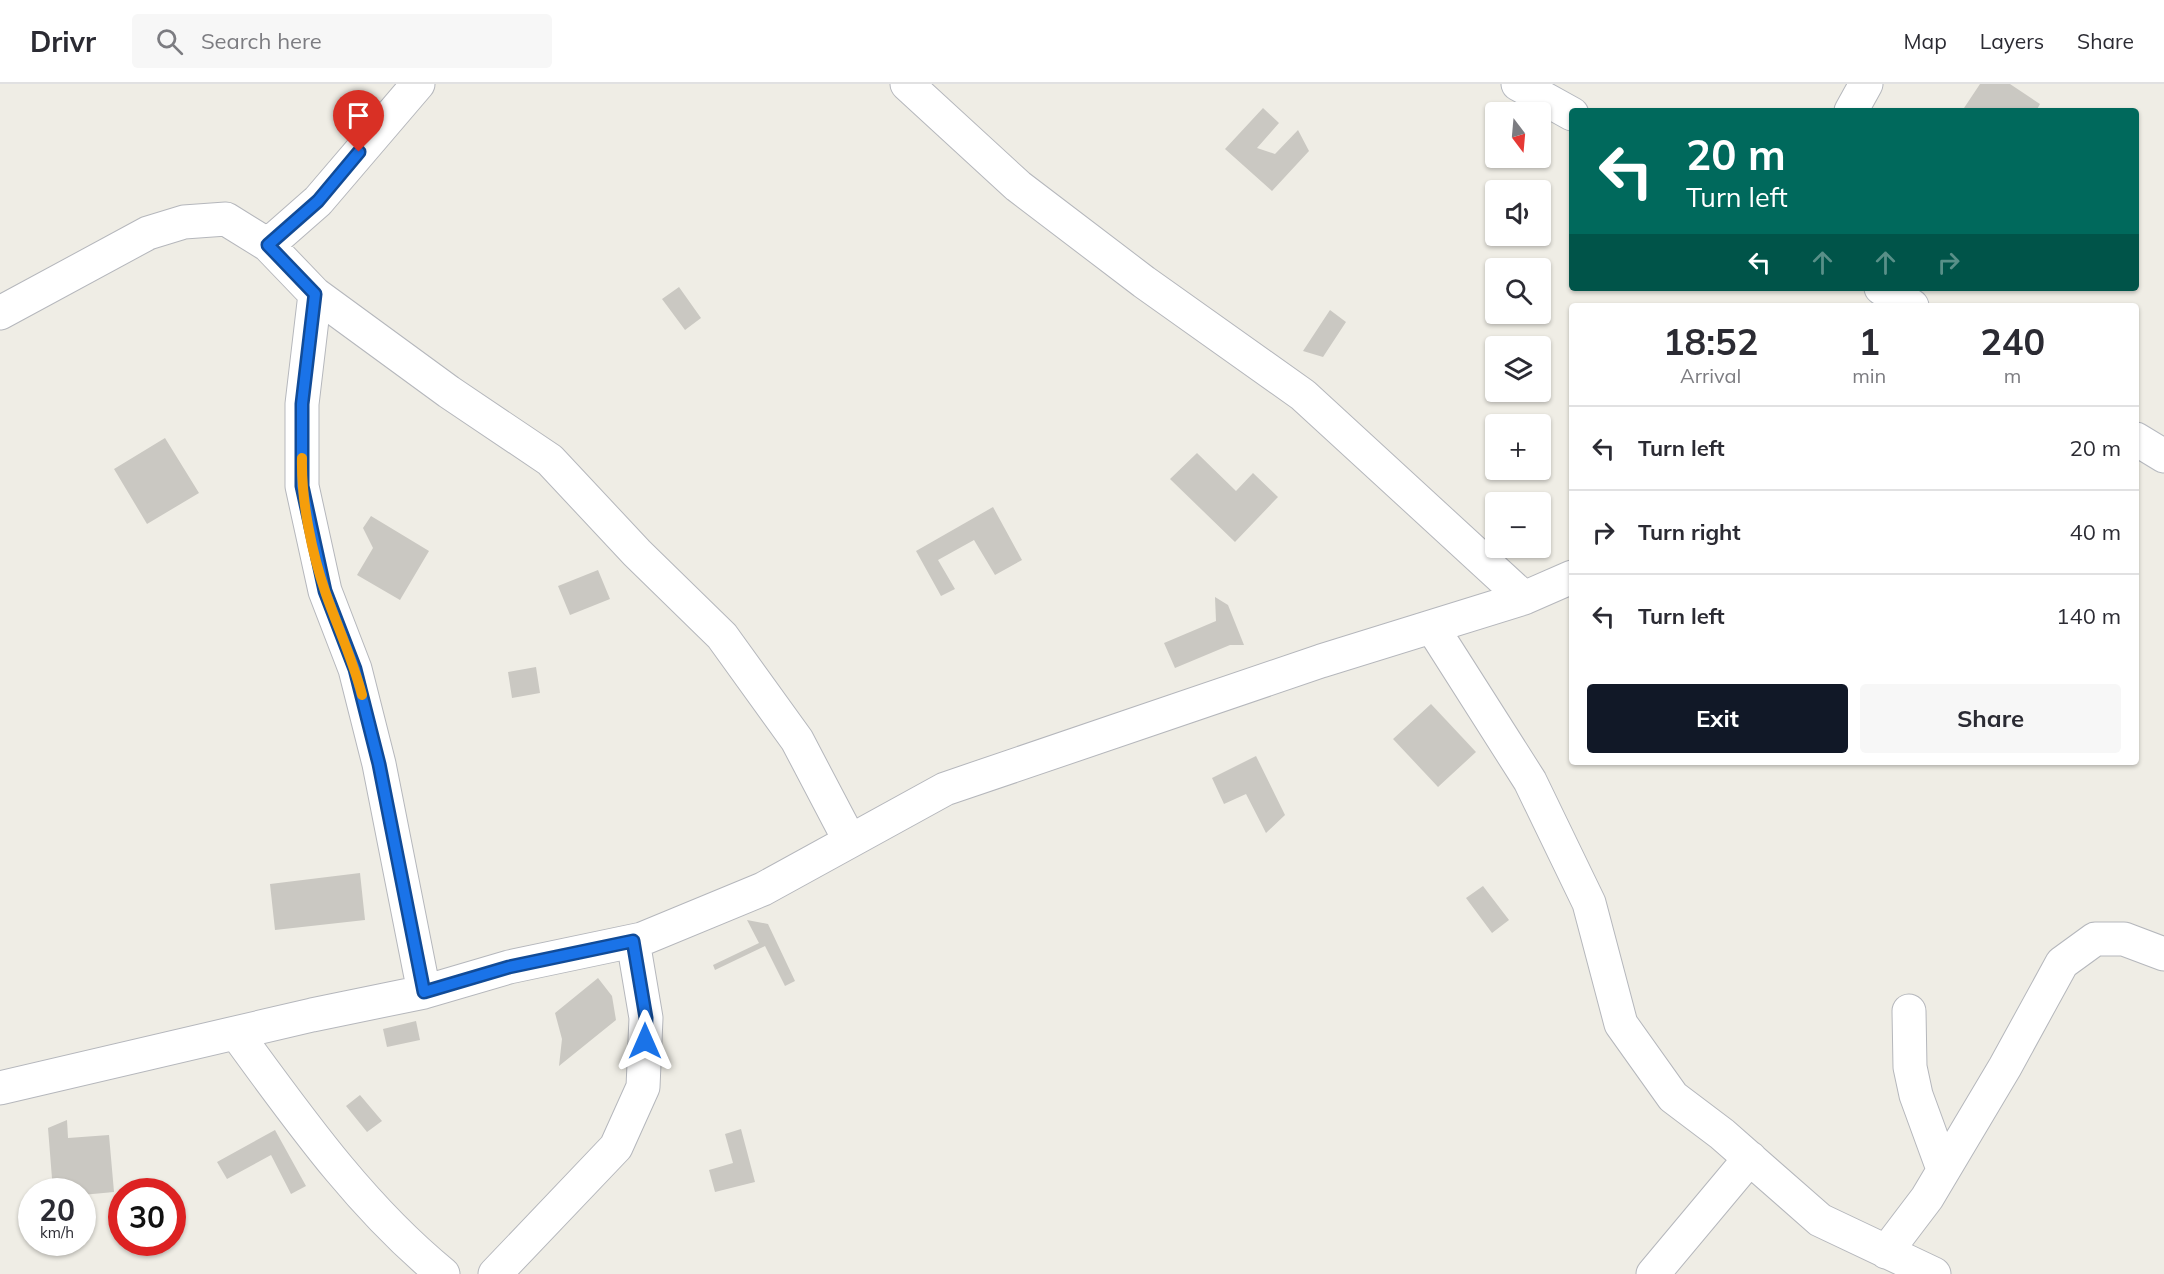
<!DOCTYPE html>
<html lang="en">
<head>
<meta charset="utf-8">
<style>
	body { margin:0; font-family:Mulish,sans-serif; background:#f7f7f7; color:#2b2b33; height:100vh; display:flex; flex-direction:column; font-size:22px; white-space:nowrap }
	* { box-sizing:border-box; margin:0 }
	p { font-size:20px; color:#7c7c81 }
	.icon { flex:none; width:33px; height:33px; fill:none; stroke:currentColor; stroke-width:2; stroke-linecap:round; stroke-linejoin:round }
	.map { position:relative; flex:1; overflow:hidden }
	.side { position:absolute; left:1569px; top:219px; width:570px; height:462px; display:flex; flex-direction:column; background:#fff; border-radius:6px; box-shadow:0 2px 4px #0004 }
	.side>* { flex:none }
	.hud { position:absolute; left:1569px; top:24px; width:570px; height:183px; border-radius:6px; box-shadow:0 2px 4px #0004; background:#00695c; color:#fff; overflow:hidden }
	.needle { width:39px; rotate:164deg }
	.fabs { position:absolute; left:1485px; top:18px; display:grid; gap:12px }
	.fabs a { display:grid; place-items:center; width:66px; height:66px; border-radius:6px; background:#fff; box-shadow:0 2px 4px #0004; font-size:30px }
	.speed { position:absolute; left:18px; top:1094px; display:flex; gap:12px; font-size:30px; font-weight:700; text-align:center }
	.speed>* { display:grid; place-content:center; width:78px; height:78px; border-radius:50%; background:#fff; box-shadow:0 2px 4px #0004; line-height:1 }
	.speed small { font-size:15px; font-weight:400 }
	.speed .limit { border:9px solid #d22; background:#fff; color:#111 }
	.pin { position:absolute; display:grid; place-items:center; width:51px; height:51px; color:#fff; margin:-62px -26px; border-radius:50% 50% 50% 0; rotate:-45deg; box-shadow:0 0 6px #0007 }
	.pin .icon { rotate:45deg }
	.me { position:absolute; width:66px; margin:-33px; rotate:0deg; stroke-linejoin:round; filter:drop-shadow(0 0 4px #0008) }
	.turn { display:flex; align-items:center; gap:21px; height:126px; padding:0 18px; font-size:27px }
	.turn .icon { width:78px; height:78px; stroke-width:2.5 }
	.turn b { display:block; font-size:42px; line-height:51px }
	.lanes { display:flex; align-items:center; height:57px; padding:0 18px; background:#0003; justify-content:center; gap:30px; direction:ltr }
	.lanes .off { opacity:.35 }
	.eta { display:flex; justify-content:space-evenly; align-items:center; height:102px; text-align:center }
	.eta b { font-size:36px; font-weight:700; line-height:42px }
	.cta { display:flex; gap:12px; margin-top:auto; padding:12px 18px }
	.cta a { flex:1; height:69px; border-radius:6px; background:#111827; color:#fff; font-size:24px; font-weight:700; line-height:69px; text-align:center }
	.cta a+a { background:#f7f7f7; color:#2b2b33 }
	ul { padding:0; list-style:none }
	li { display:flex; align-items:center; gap:18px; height:84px; padding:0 18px; border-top:2px solid #e1e1e2 }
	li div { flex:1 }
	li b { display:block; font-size:22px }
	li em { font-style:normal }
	header { display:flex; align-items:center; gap:36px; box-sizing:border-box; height:84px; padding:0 30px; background:#fff; border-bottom:2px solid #e1e1e2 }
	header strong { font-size:28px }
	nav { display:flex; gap:33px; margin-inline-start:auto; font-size:21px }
	.search { width:420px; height:54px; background:#f7f7f7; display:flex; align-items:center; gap:15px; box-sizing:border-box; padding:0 21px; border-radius:6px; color:#7c7c81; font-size:22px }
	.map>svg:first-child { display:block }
	.building { fill:#cac8c2 }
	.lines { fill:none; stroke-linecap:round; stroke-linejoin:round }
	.street-casing { stroke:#b5b7bc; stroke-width:35 }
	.secondary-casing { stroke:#b6b9bf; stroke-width:35 }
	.street { stroke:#fff; stroke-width:33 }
	.secondary { stroke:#fff; stroke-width:33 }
	.route-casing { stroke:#114b97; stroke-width:15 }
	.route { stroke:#1a73e8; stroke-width:10 }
	.slow { stroke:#f59e0b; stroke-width:10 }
</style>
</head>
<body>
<header>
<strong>Drivr</strong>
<div class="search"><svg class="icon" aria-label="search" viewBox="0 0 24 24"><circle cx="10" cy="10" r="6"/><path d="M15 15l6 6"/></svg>Search here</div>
<nav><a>Map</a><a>Layers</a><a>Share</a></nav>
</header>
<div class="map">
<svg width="2164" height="1190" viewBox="0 0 2164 1190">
	<rect width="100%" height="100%" fill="#efede5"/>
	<!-- building -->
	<path class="building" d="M 1980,0 L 2010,0 L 2040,20 L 2036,27 L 1962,27 Z
		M 1263,24 L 1279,39 L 1257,64 L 1275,70 L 1298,46 L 1309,67 L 1272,107 L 1225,65 Z
		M 679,203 L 701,234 L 685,246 L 662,215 Z
		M 1330,226 L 1346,238 L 1323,273 L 1303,267 Z
		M 165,354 L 199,409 L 147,440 L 114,385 Z
		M 1197,369 L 1236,407 L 1253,389 L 1278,413 L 1235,458 L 1170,395 Z
		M 993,423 L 1022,476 L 995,491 L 974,456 L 938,476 L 955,505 L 941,512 L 916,467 Z
		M 371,432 L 429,467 L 400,516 L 357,491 L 373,464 L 363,444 Z
		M 598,486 L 610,515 L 570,531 L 558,502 Z
		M 1215,513 L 1228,521 L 1244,561 L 1230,561 L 1175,584 L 1164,559 L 1216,537 Z
		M 536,583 L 540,609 L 512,614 L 508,588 Z
		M 1431,620 L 1476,668 L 1438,703 L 1393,655 Z
		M 1256,672 L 1285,731 L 1266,749 L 1246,710 L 1224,720 L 1212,694 Z
		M 360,789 L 365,836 L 275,846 L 270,800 Z
		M 1483,802 L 1509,836 L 1492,849 L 1466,814 Z
		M 747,836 L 768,840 L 795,897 L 785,902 L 765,862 L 715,886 L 713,881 L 759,859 Z
		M 598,894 L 612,912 L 616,936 L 559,982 L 562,955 L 555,929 Z
		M 416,937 L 420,956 L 387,963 L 383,945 Z
		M 360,1011 L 382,1037 L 367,1048 L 346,1022 Z
		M 67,1036 L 68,1054 L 109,1051 L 114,1108 L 82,1111 L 82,1107 L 53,1107 L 48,1044 Z
		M 741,1045 L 755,1098 L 715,1108 L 709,1086 L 733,1079 L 725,1050 Z
		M 275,1046 L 306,1102 L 291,1110 L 271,1071 L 227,1095 L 217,1078 Z"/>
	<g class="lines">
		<!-- street casing -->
		<g class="street-casing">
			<path id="street" d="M 907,0 L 1018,102 L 1144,198 L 1303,311 L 1524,514
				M 1851,27 L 1866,0
				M 268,161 L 318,117 L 418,0
				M 315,210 L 302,320 L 302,402 L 325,507 L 355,585 L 379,680 L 424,908
				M 0,229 L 148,149 L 184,138 L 226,135 L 268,161 L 315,210 L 449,308 L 550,376 L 637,469 L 722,552 L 797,656 L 850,757
				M 1432,543 L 1530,697 L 1589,819 L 1621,940 L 1673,1013 L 1722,1050 L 1820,1136 L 1934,1190
				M 1909,927 L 1910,983 L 1916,1011 L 1943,1085
				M 236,949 C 299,1035 360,1122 443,1190
				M 0,1004 L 312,931 L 424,908 L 509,883 L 642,855 L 763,805 L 945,705 L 1321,577 L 1524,514 L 1572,493
				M 1886,1168 L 1927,1114 L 2005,983 L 2062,879 L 2095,855 L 2124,855 L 2164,870
				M 495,1190 L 616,1063 L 643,1003 L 646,934 L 633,857
				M 1653,1190 L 1750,1074"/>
		</g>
		<!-- secondary casing -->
		<g class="secondary-casing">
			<path id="secondary" d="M 1518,0 L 1572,30
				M 1881,204 L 1912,222
				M 2136,355 L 2164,372"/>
		</g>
		<!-- street -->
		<use href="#street" class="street"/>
		<!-- secondary -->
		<use href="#secondary" class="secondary"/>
	</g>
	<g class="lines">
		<!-- route casing -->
		<g class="route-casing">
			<path id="route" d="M 359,68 L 318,117 L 268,161 L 315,210 L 302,320 L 302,402 L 325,507 L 355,585 L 379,680 L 424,908 L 509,883 L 633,857 L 646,934 L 645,957"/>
		</g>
		<!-- route -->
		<use href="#route" class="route"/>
		<!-- slow -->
		<path class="slow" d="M 302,374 C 301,417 312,470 326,510 C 338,544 353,576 362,611"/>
	</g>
</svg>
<div class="fabs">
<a><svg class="needle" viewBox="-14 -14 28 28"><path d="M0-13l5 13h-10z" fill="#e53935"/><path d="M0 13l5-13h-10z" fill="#7c7c81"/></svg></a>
<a><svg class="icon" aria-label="sound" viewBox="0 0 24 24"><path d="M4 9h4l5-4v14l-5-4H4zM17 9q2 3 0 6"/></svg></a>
<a><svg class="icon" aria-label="search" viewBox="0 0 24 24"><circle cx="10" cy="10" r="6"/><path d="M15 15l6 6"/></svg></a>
<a><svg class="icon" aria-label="layers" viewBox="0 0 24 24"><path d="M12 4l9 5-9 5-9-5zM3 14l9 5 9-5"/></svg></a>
<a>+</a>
<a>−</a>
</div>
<div class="speed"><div>20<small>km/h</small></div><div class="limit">30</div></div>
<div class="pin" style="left:359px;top:68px;background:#d93025"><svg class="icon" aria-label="arrive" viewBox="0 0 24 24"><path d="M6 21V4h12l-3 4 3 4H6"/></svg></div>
<svg class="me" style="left:645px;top:957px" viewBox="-20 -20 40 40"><path d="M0-17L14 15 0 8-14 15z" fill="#1a73e8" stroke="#fff" stroke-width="4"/></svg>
<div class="hud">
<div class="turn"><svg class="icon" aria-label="left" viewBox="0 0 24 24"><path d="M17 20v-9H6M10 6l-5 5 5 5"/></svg><div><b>20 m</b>Turn left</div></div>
<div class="lanes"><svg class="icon" aria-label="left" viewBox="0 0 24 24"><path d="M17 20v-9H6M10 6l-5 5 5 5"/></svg><svg class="icon off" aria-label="ahead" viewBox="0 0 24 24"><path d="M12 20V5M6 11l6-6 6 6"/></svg><svg class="icon off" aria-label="ahead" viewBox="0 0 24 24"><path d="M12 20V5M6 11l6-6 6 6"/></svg><svg class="icon off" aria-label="right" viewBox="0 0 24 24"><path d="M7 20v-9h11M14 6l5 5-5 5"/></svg></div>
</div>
<section class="side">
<div class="eta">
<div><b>18:52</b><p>Arrival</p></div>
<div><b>1</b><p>min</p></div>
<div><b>240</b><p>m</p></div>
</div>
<ul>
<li><svg class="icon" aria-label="left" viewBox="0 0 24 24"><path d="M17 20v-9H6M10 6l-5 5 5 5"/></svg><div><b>Turn left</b></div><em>20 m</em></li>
<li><svg class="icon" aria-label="right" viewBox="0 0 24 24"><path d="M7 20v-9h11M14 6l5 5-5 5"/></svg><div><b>Turn right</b></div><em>40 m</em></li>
<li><svg class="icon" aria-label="left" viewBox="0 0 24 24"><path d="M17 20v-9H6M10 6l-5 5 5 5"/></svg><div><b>Turn left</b></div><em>140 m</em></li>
</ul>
<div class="cta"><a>Exit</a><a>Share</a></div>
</section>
</div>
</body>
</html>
